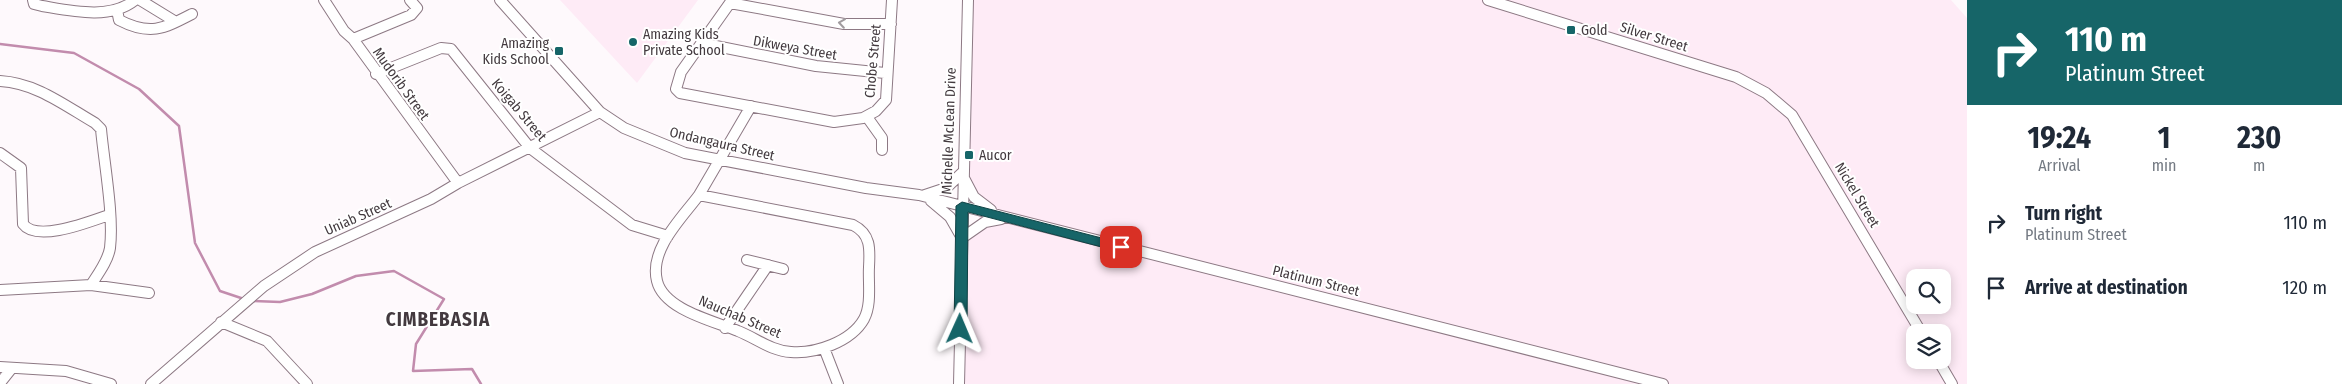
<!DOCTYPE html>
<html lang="en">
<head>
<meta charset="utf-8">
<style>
	body { margin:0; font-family:"Fira Sans Condensed",sans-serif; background:#f6f6f7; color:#1f2937; height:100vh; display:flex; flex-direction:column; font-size:19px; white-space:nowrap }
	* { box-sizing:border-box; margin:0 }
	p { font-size:16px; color:#747a83 }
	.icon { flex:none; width:28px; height:28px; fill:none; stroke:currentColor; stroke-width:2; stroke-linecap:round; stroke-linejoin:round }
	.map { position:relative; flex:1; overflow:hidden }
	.details { display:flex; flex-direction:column; background:#fff; width:375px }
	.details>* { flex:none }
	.guide { background:#166568; color:#fff; overflow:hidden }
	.fabs { position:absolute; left:1906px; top:269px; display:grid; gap:10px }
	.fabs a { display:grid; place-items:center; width:45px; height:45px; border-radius:10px; background:#fff; box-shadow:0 2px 12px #0003; font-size:25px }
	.pin { position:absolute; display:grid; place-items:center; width:42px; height:42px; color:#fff; margin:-21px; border-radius:10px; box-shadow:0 2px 8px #0006 }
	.me { position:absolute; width:55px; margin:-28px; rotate:1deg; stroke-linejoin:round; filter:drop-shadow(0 0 4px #0008) }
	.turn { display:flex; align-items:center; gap:18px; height:105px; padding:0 15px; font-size:22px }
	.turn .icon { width:65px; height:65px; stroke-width:2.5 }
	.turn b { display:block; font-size:35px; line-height:42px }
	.eta { display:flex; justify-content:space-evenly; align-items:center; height:85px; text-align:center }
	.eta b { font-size:30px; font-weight:700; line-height:35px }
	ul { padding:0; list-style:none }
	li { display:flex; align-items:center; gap:15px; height:65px; padding:0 15px }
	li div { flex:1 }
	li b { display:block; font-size:19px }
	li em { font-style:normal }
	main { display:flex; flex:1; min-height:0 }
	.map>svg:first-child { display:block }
	.built { fill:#feebf6; fill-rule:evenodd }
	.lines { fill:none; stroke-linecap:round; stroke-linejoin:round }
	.stream { stroke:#c28cad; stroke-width:2.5 }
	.minor-casing { stroke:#8d7984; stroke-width:12 }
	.minor { stroke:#fff; stroke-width:10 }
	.oneway { stroke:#a19c9f }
	.route { fill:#166568; stroke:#0e4244 }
	.poi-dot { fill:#166568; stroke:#fff; stroke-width:2 }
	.labels { text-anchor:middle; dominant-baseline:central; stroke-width:4; stroke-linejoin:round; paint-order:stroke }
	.poi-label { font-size:14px; fill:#433a3f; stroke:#fff; text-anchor:start }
	.street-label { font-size:14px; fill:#433a3f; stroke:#fff }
	.district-label { font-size:19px; font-weight:bold; letter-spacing:1px; fill:#433a3f; stroke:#fff }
</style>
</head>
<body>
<main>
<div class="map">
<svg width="1967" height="384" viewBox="0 0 1967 384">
	<rect width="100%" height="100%" fill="#fef9fc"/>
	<!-- built -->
	<path class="built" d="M 560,0 L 698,0 L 637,83 Z
		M 968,0 L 1951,0 L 1967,18 L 1967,384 L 959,384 L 962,238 L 979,224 L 978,200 L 962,173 ZM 1915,278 L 1942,278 L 1942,305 L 1915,305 ZM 1915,332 L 1942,332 L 1942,360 L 1915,360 Z"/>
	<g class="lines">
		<!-- stream -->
		<path class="stream" d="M 0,44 L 74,53 L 139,89 L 179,126 L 195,243 L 220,291 L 244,299
			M 252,301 L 280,302 L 312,294 L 356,276 L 394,271 L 444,299 L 416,344 L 413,371 L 472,369 L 481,384"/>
		<!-- minor casing -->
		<g class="minor-casing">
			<path id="minor" d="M 33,0 L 34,4 L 42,6 C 72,11 110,20 135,0
				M 140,0 L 176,22
				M 324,0 L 344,31 L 353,39 L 458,183
				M 500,0 L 600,112 L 624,128 L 685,153 L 866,188 L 919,195 L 1663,384
				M 732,0 L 681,72 L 676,89 L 680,93 L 834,122 L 863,118 L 876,111 L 886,100 L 892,0
				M 1488,0 L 1736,77 L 1766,93 L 1792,115 L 1921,332
				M 730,3 L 844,24 L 891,24
				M 117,10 L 119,20 C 150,36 163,29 192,14
				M 353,39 L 411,15 L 417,8 L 410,0
				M 701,43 L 816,66 L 885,73
				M 376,74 L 441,48 L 451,49 L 530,148 L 632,225 L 668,236
				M 0,81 C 36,83 64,105 95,123 L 101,129 C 104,163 114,215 110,248 C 108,261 98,274 91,285
				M 867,117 L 882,138 L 882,150
				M 0,153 L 21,168 L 23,224 C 37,243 91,221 109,215
				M 964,178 L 974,197 L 991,210
				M 699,195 L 853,225 C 871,234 870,249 869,267 C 868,283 872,304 864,319 C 851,342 815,354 791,352 C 771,351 756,338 738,331 C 714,321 664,310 657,281 C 649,249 682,218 699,195 Z
				M 699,195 L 751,106
				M 925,195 L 946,188 L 962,173
				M 931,201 L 950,217 L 962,238 L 985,222 L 1001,219
				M 747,260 L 783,269
				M 0,290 L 91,285 L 149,293
				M 221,322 L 267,341 L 307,384
				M 725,328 L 768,265
				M 824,348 L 838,384
				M 1938,360 L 1952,384
				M 0,367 L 66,371 L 111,384
				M 0,383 L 12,368
				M 151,384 L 264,286 L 315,252 L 431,199 L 458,183 L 600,112
				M 959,384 L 968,0"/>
		</g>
		<!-- minor -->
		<use href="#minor" class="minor"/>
	</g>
	<!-- one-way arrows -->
	<defs><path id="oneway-chevron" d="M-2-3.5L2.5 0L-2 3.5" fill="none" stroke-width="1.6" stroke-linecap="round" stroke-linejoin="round" transform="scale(1.25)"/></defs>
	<use class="oneway" href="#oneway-chevron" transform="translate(842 23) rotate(-172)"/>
	<!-- route -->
	<path class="route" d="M 962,202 L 1121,243 L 1127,247 L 1121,252 L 968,212 L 967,329 L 965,333 L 956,333 L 954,329 L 956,206 Z"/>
	<!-- markers -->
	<g class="poi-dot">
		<rect x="1566" y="25" width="10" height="10" rx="2.5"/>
		<circle cx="633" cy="42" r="5"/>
		<rect x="554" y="46" width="10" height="10" rx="2.5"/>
		<rect x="964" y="150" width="10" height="10" rx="2.5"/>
	</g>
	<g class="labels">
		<!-- poi labels -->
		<g class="poi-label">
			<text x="1581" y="30">Gold</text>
			<text x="643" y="34">Amazing Kids<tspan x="643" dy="16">Private School</tspan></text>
			<text x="549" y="43" text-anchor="end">Amazing<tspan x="549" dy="16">Kids School</tspan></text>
			<text x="979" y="155">Aucor</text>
		</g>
		<!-- street labels -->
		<g class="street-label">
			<text transform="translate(1654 37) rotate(17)">Silver Street</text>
			<text transform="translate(795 48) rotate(10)">Dikweya Street</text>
			<text transform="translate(873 61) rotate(-85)">Chobe Street</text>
			<text transform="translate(401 84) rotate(54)">Mudorib Street</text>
			<text transform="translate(519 110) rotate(50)">Koigab Street</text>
			<text transform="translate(949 131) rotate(-88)">Michelle McLean Drive</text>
			<text transform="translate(722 144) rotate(13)">Ondangaura Street</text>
			<text transform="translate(1857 195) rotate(59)">Nickel Street</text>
			<text transform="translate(358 217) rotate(-24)">Uniab Street</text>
			<text transform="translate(1316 281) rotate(14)">Platinum Street</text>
			<text transform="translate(740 317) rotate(23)">Nauchab Street</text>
		</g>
		<!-- district labels -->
		<g class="district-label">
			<text x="438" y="319">CIMBEBASIA</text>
		</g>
	</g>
</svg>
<div class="fabs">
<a><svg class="icon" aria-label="search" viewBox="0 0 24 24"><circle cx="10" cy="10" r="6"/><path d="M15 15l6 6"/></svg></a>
<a><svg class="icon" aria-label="layers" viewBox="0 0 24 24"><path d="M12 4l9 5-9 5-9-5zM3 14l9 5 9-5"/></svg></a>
</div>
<div class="pin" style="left:1121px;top:247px;background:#d93025"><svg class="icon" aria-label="arrive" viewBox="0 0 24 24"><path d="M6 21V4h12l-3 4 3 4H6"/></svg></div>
<svg class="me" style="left:960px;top:329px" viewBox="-20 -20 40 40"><path d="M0-17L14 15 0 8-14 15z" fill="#166568" stroke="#fff" stroke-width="4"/></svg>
</div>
<section class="details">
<div class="guide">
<div class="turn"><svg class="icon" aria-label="right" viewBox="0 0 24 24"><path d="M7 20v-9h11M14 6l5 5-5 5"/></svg><div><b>110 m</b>Platinum Street</div></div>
</div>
<div class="eta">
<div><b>19:24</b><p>Arrival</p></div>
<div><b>1</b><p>min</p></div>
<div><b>230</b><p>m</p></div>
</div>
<ul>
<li><svg class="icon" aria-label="right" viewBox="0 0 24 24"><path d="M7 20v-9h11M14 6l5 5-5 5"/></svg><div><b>Turn right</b><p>Platinum Street</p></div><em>110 m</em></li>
<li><svg class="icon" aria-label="arrive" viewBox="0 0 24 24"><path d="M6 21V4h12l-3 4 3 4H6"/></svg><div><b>Arrive at destination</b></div><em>120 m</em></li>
</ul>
</section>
</main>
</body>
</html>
